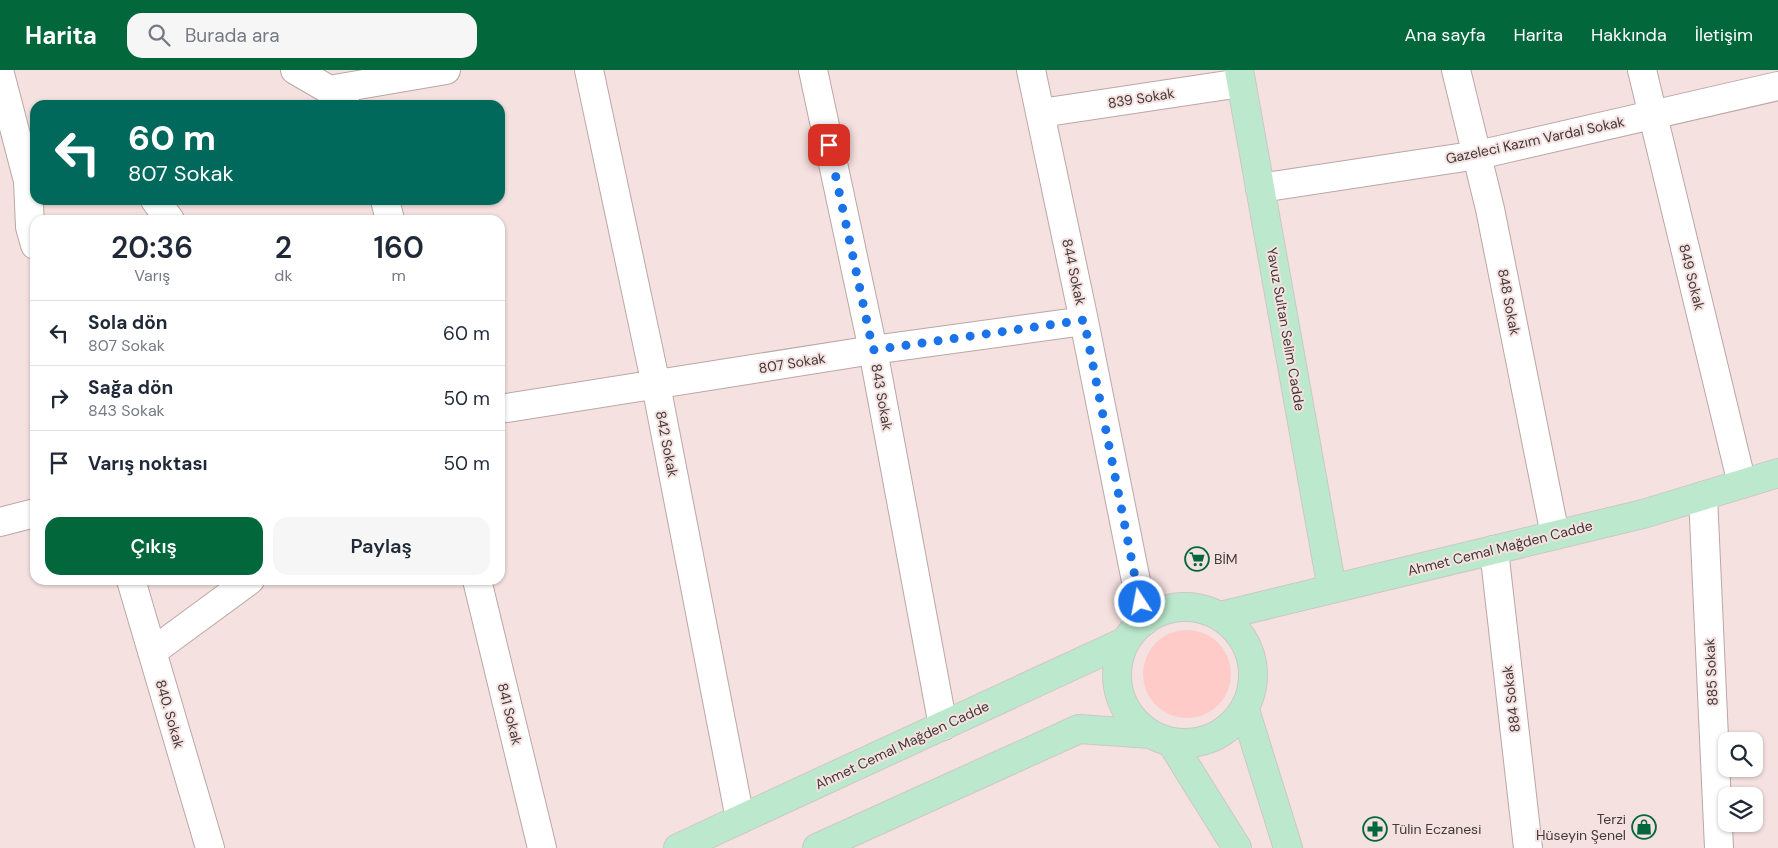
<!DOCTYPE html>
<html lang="tr">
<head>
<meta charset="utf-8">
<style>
	body { margin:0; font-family:"DM Sans",sans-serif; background:#f6f6f7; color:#1f2937; height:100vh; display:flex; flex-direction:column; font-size:19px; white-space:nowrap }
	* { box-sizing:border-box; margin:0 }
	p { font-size:16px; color:#747a83 }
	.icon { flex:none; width:28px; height:28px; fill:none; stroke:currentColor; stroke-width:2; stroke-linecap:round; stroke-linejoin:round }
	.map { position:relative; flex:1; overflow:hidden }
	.sheet { position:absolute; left:30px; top:145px; width:475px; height:370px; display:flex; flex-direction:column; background:#fff; border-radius:15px; box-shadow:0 1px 4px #0004 }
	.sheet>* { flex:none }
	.banner { position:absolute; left:30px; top:30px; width:475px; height:105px; border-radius:15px; box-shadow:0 1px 4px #0004; background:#00695c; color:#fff; overflow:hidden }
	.buttons { position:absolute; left:1718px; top:662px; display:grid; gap:10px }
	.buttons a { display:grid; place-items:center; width:45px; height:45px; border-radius:10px; background:#fff; box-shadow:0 1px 4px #0004; font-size:25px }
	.pin { position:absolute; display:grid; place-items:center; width:42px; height:42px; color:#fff; margin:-21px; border-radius:10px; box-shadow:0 2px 8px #0006 }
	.me { position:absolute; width:55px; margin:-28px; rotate:349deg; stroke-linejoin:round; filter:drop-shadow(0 0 4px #0008) }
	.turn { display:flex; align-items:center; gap:18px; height:105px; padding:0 15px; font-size:22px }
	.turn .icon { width:65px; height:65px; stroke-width:2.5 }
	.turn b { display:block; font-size:35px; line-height:42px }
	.eta { display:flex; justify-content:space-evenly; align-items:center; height:85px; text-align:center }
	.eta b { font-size:30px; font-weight:600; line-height:35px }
	.action { display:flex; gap:10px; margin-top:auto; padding:10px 15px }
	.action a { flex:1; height:58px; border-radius:15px; background:#02673b; color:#fff; font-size:20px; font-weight:600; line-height:58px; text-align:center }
	.action a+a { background:#f6f6f7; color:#1f2937 }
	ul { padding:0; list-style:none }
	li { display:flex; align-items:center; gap:15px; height:65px; padding:0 15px; border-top:1px solid #e0e1e3 }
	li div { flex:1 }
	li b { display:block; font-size:19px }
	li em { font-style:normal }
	header { display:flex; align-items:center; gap:30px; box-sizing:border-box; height:70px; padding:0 25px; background:#02673b; color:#fff }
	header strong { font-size:24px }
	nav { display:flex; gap:28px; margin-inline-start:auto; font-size:18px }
	.search { width:350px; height:45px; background:#f6f6f7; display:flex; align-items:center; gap:12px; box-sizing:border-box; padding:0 18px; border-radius:15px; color:#747a83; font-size:19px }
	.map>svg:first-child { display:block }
	.green { fill:#fecbc8 }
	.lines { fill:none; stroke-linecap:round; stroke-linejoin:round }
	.minor-casing { stroke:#baa7a6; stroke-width:30 }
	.major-casing { stroke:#cac8c7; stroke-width:30 }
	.minor { stroke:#fff; stroke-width:28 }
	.major { stroke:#bce9cd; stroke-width:28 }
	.route { stroke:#1a73e8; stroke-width:9; stroke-dasharray:0 16.2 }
	.labels { text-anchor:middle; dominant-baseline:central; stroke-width:4; stroke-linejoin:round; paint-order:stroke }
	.street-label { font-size:14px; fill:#403938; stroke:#f5e1e0 }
	.poi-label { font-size:14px; fill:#403938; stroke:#f5e1e0; text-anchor:start }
</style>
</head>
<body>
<header>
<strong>Harita</strong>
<div class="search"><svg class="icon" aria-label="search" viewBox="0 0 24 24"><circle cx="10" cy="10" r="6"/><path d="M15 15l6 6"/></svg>Burada ara</div>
<nav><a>Ana sayfa</a><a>Harita</a><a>Hakkında</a><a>İletişim</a></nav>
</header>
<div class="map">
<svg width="1778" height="778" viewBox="0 0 1778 778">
	<rect width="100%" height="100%" fill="#f5e1e0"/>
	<!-- green -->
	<path class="green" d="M1143 604a44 44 0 1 1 88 0a44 44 0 1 1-88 0Z"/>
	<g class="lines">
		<!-- minor casing -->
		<g class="minor-casing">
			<path id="minor" d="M 295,0 L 345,29
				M 589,0 L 656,315 L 740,749
				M 813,0 L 873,280 L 943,656
				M 1031,0 L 1084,251 L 1144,551
				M 1456,0 L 1490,139 L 1555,465
				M 1642,0 L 1742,414
				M 0,4 L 28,111 L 30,157 L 35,175
				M 329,20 L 446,0
				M 1041,43 L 1241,13
				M 1260,118 L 1478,85 L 1778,16
				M 155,130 L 170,150
				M 385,130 L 390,150
				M 500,339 L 873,280 L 1084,251
				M 1703,426 L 1719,778
				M 0,452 L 35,443
				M 1494,480 L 1528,778
				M 131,510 L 210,778
				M 477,510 L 542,778
				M 152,582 L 250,510"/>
		</g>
		<!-- major casing -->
		<g class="major-casing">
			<path id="major" d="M 1239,0 L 1332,519
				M1117 605a68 68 0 1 1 136 0a68 68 0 1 1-136 0Z
				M 1220,546 L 1643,444 L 1778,403
				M 1245,640 L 1288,778
				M 1171,672 L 1237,778
				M 678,778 L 1126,571
				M 817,778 L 1079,659 L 1151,664"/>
		</g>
		<!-- minor -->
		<use href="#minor" class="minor"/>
		<!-- major -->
		<use href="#major" class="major"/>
	</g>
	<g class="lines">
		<!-- route -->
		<path class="route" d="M 829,75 L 873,280 L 1084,250 L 1140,532"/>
	</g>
	<!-- icons -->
	<defs>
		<g id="supermarket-ring" transform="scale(1.25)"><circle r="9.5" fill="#f5e1e0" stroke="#02673b" stroke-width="1.5"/><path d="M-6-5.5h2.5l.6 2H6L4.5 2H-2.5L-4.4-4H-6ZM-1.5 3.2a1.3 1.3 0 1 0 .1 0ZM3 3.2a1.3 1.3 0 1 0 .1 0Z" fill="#02673b"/></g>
		<g id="shop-ring" transform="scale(1.25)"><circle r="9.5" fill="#f5e1e0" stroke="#02673b" stroke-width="1.5"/><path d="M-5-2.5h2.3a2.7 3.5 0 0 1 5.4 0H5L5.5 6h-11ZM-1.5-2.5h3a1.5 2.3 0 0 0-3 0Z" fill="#02673b"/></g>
		<g id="pharmacy-ring" transform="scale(1.25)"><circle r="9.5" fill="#f5e1e0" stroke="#02673b" stroke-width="1.5"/><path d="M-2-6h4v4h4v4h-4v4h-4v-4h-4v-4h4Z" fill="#02673b"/></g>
	</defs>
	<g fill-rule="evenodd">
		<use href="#supermarket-ring" x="1197" y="489"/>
		<use href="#shop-ring" x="1644" y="757"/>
		<use href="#pharmacy-ring" x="1375" y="759"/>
	</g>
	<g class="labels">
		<!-- street labels -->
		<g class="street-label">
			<text transform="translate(1141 28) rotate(-9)">839 Sokak</text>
			<text transform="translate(1535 70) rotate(-12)">Gazeleci Kazım Vardal Sokak</text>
			<text transform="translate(1074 202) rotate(78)">844 Sokak</text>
			<text transform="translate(1692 207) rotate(76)">849 Sokak</text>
			<text transform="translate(1509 232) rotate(79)">848 Sokak</text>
			<text transform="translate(1286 259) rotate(80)">Yavuz Sultan Selim Cadde</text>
			<text transform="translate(792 293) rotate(-9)">807 Sokak</text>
			<text transform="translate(882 327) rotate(80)">843 Sokak</text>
			<text transform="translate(667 374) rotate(79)">842 Sokak</text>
			<text transform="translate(1500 478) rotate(-14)">Ahmet Cemal Mağden Cadde</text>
			<text transform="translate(1711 602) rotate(-93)">885 Sokak</text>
			<text transform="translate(1511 629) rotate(-97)">884 Sokak</text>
			<text transform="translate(170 644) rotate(74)">840. Sokak</text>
			<text transform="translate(510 644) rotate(76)">841 Sokak</text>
			<text transform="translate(902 675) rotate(-25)">Ahmet Cemal Mağden Cadde</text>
		</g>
		<!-- poi labels -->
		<g class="poi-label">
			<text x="1214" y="489">BİM</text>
			<text x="1626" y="749" text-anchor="end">Terzi<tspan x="1626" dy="16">Hüseyin Şenel</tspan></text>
			<text x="1392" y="759">Tülin Eczanesi</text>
		</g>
	</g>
</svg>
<div class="buttons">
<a><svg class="icon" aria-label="search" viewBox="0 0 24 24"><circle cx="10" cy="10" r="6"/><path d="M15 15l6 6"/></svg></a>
<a><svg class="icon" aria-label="layers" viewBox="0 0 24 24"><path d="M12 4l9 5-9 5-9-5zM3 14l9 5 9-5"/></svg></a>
</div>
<div class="pin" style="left:829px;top:75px;background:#d93025"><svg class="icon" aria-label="arrive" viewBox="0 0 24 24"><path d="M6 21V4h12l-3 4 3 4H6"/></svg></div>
<svg class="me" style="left:1140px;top:532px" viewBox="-20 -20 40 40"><circle r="17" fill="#1a73e8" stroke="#fff" stroke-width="3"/><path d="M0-11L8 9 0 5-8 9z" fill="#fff"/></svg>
<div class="banner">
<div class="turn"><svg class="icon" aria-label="left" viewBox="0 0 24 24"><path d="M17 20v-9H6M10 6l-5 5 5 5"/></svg><div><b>60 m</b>807 Sokak</div></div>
</div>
<section class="sheet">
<div class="eta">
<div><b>20:36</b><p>Varış</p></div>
<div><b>2</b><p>dk</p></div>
<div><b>160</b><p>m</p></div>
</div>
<ul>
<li><svg class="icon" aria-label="left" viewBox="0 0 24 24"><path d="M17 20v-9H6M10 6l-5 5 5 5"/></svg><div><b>Sola dön</b><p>807 Sokak</p></div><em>60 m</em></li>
<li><svg class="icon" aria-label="right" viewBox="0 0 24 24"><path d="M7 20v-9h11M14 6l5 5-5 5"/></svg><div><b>Sağa dön</b><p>843 Sokak</p></div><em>50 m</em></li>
<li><svg class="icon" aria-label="arrive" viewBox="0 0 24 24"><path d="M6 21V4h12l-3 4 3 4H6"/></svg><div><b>Varış noktası</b></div><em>50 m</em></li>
</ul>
<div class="action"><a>Çıkış</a><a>Paylaş</a></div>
</section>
</div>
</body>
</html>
